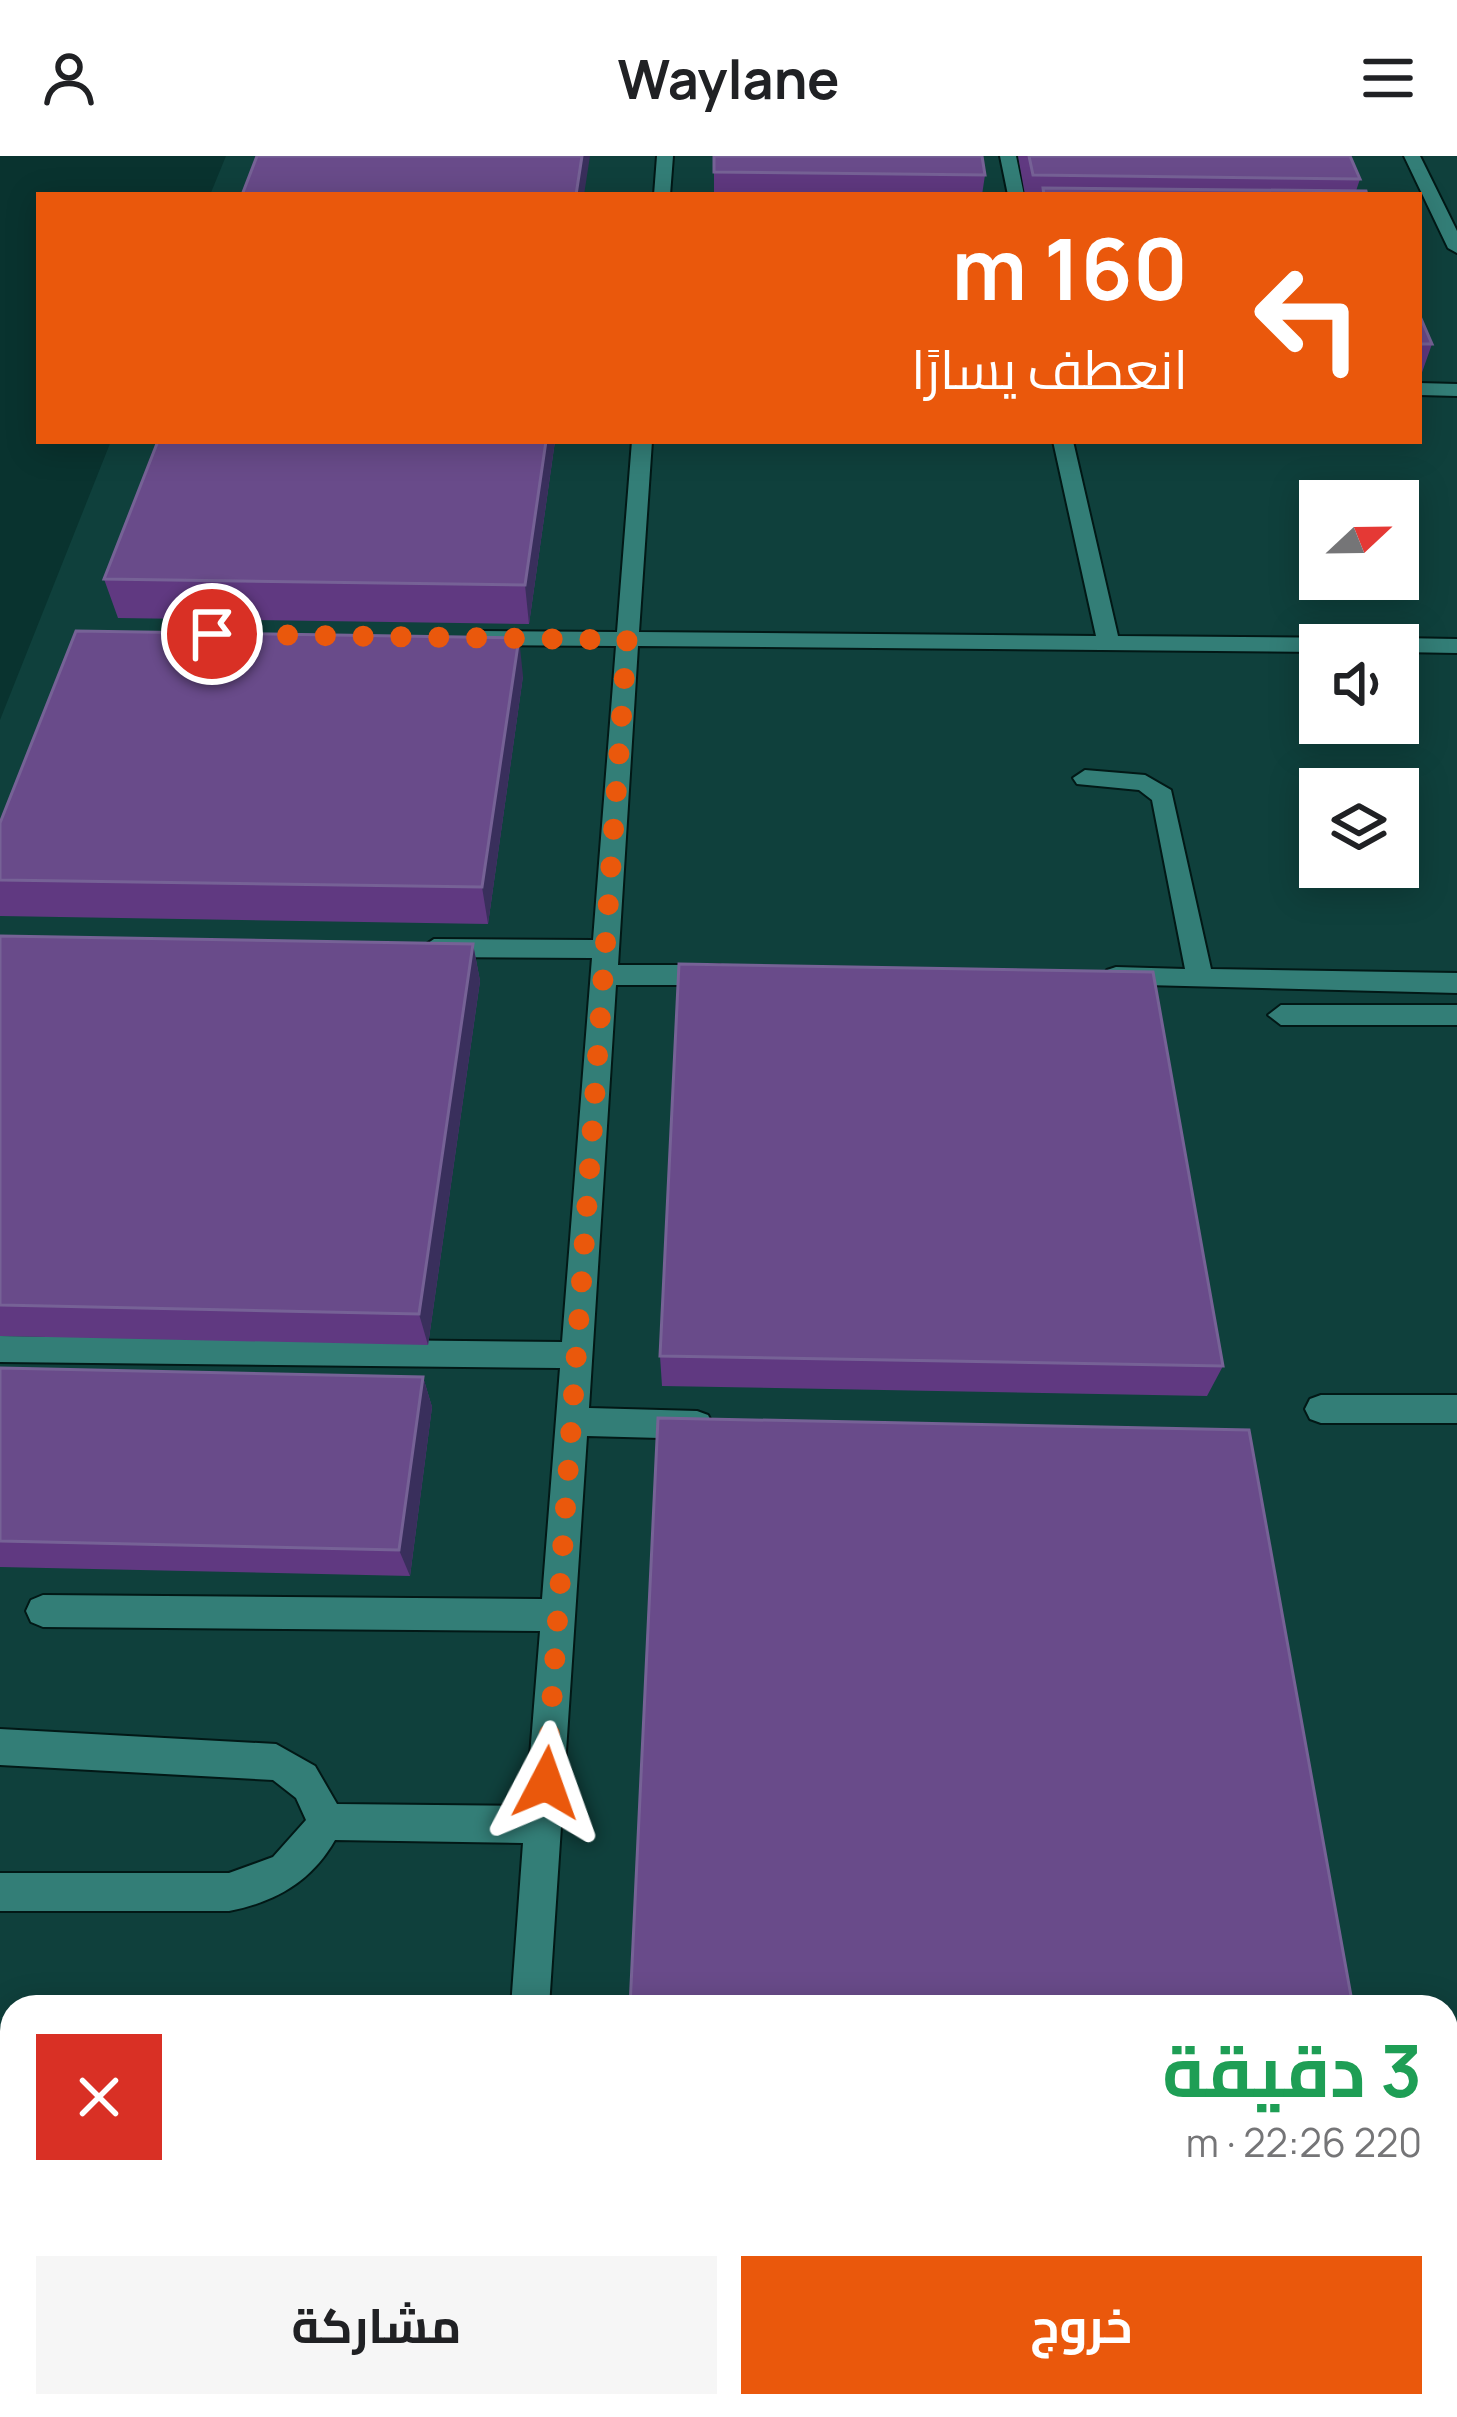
<!DOCTYPE html>
<html lang="ar">
<head>
<meta charset="utf-8">
<style>
	body { margin:0; font-family:Manrope,Cairo,sans-serif; background:#f6f6f6; color:#202124; direction:rtl; height:100vh; display:flex; flex-direction:column; font-size:45px; white-space:nowrap }
	* { box-sizing:border-box; margin:0 }
	p { font-size:39px; color:#757577 }
	.icon { flex:none; width:66px; height:66px; fill:none; stroke:currentColor; stroke-width:2; stroke-linecap:round; stroke-linejoin:round }
	.map { position:relative; flex:1; overflow:hidden; direction:ltr }
	.sheet { position:absolute; left:0px; top:1839px; width:1458px; height:423px; display:flex; flex-direction:column; background:#fff; border-radius:36px 36px 0 0; box-shadow:0 6px 30px #0003; direction:rtl }
	.sheet>* { flex:none }
	.banner { position:absolute; left:36px; top:36px; width:1386px; height:252px; border-radius:0px; box-shadow:0 6px 30px #0003; direction:rtl; background:#ea580c; color:#fff; overflow:hidden }
	.needle { width:78px; rotate:68deg }
	.buttons { position:absolute; left:1299px; top:324px; display:grid; gap:24px }
	.buttons a { display:grid; place-items:center; width:120px; height:120px; border-radius:0px; background:#fff; box-shadow:0 6px 30px #0003; font-size:60px }
	.pin { position:absolute; display:grid; place-items:center; width:102px; height:102px; color:#fff; margin:-51px; border:6px solid #fff; border-radius:50%; box-shadow:0 3px 12px #0007 }
	.me { position:absolute; width:132px; margin:-66px; rotate:4deg; stroke-linejoin:round; filter:drop-shadow(0 0 9px #0008) }
	.turn { display:flex; align-items:center; gap:42px; height:252px; padding:0 36px; font-size:54px }
	.turn .icon { width:156px; height:156px; stroke-width:2.5 }
	.turn b { display:block; font-size:84px; line-height:102px }
	.round { display:grid; place-items:center; flex:none; width:126px; height:126px; border-radius:0px; background:#f6f6f6 }
	.summary { display:flex; align-items:center; justify-content:space-between; height:204px; padding:0 36px }
	h1 { font-size:72px; font-weight:700; line-height:90px; color:#1e9e55 }
	.primary-button { display:flex; gap:24px; margin-top:auto; padding:24px 36px }
	.primary-button a { flex:1; height:138px; border-radius:0px; background:#ea580c; color:#fff; font-size:48px; font-weight:700; line-height:138px; text-align:center }
	.primary-button a+a { background:#f6f6f6; color:#202124 }
	header { display:flex; justify-content:space-between; align-items:center; height:156px; padding:0 36px; background:#fff; font-size:54px; font-weight:700 }
	.map>svg:first-child { display:block }
	.built { fill:#0f403c; fill-rule:evenodd }
	.lines { fill:none; stroke-linecap:round; stroke-linejoin:round }
	.minor-casing { stroke:#021816; stroke-width:4 }
	.minor { fill:#337e77; fill-rule:evenodd }
	.wall { fill:#603981 }
	.shaded-wall { fill:#392f5c }
	.building { fill:#694b8a; stroke:#766296; stroke-width:3 }
	.route { stroke:#ea580c; stroke-width:21; stroke-dasharray:0 37.8 }
</style>
</head>
<body>
<header><svg class="icon" aria-label="menu" viewBox="0 0 24 24"><path d="M4 6h16M4 12h16M4 18h16"/></svg>Waylane<svg class="icon" aria-label="person" viewBox="0 0 24 24"><circle cx="12" cy="8" r="4"/><path d="M4 21q1-7 8-7t8 7"/></svg></header>
<div class="map">
<svg width="1457" height="2261" viewBox="0 0 1457 2261">
	<rect width="100%" height="100%" fill="#09332f"/>
	<!-- built -->
	<path class="built" d="M 226,0 L 1457,0 L 1457,2261 L 0,2261 L 0,564 L 111,285 L 1419,285 L 1419,39 L 210,39 ZM 1320,345 L 1398,345 L 1398,423 L 1320,423 ZM 1320,489 L 1398,489 L 1398,567 L 1320,567 ZM 1320,633 L 1398,633 L 1398,711 L 1320,711 ZM 12,1851 L 1446,1851 L 1446,2250 L 12,2250 Z"/>
	<g class="lines">
		<!-- minor casing -->
		<g class="minor-casing">
			<path id="minor" d="M 657,0 L 673,0 L 670,39 L 654,39 Z
				M 1000,0 L 1016,0 L 1024,39 L 1008,39 Z
				M 1404,0 L 1420,0 L 1457,75 L 1457,97 L 1448,92 Z
				M 1419,227 L 1457,228 L 1457,240 L 1419,239 Z
				M 632,285 L 652,285 L 639,476 L 1096,480 L 1053,285 L 1073,285 L 1118,480 L 1360,482 L 1371,489 L 1320,489 L 1320,496 L 638,490 L 618,809 L 720,809 L 733,819 L 720,829 L 616,829 L 589,1252 L 697,1255 L 708,1259 L 713,1269 L 708,1279 L 697,1283 L 587,1280 L 549,1851 L 511,1851 L 523,1687 L 335,1684 C 311,1726 275,1746 229,1755 L 0,1755 L 0,1717 L 229,1717 L 273,1701 L 306,1664 L 296,1642 L 273,1624 L 0,1609 L 0,1573 L 276,1588 L 315,1610 L 337,1648 L 526,1650 L 540,1475 L 43,1471 L 31,1466 L 26,1455 L 31,1444 L 43,1439 L 542,1443 L 560,1212 L 0,1206 L 0,1180 L 562,1186 L 592,802 L 434,801 L 421,792 L 434,783 L 593,784 L 616,490 L 478,489 L 467,482 L 478,475 L 617,476 Z
				M 1398,482 L 1457,483 L 1457,497 L 1398,496 L 1398,489 L 1387,489 Z
				M 1085,614 L 1145,619 L 1171,634 L 1211,813 L 1457,817 L 1457,837 L 1107,828 L 1103,821 L 1107,814 L 1116,811 L 1185,813 L 1152,644 L 1139,634 L 1077,628 L 1073,622 Z
				M 1281,849 L 1457,849 L 1457,869 L 1281,869 L 1268,859 Z
				M 1321,1239 L 1457,1239 L 1457,1267 L 1321,1267 L 1310,1263 L 1305,1253 L 1310,1243 Z
				M 75,2250 L 119,2250 L 116,2261 L 72,2261 Z
				M 478,2250 L 522,2250 L 521,2261 L 477,2261 Z"/>
		</g>
		<!-- minor -->
		<use href="#minor" class="minor"/>
	</g>
	<!-- wall -->
	<path class="wall" d="M 714,0 L 985,19 L 982,39 L 714,39 Z
		M 1018,0 L 1350,0 L 1360,23 L 1356,35 L 1367,39 L 1025,39 Z
		M 1419,158 L 1432,188 L 1419,225 Z
		M 555,285 L 529,468 L 118,462 L 104,423 Z
		M 523,520 L 488,768 L 0,760 L 0,667 Z
		M 0,780 L 473,788 L 480,825 L 428,1189 L 0,1180 Z
		M 660,1200 L 1223,1210 L 1207,1240 L 662,1230 Z
		M 0,1212 L 423,1221 L 432,1251 L 410,1420 L 0,1411 Z"/>
	<!-- shaded-wall -->
	<path class="shaded-wall" d="M 582,0 L 590,0 L 584,39 L 576,39 Z
		M 546,285 L 555,285 L 529,468 L 525,429 Z
		M 519,482 L 523,520 L 488,768 L 482,731 Z
		M 473,788 L 480,825 L 428,1189 L 419,1158 Z
		M 423,1221 L 432,1251 L 410,1420 L 399,1394 Z"/>
	<!-- building -->
	<path class="building" d="M 257,0 L 582,0 L 576,39 L 242,39 Z
		M 714,0 L 982,0 L 985,19 L 714,16 Z
		M 1029,0 L 1350,0 L 1360,23 L 1033,19 Z
		M 1043,32 L 1366,35 L 1367,39 L 1044,39 Z
		M 1419,158 L 1432,188 L 1419,188 Z
		M 158,285 L 546,285 L 525,429 L 104,423 Z
		M 76,475 L 519,482 L 482,731 L 0,724 L 0,667 Z
		M 0,780 L 473,788 L 419,1158 L 0,1149 Z
		M 679,808 L 1153,816 L 1223,1210 L 660,1200 Z
		M 0,1212 L 423,1221 L 399,1394 L 0,1385 Z
		M 658,1262 L 1249,1274 L 1353,1851 L 630,1851 Z"/>
	<g class="lines">
		<!-- route -->
		<path class="route" d="M 212,478 L 627,484 L 546,1627"/>
	</g>
</svg>
<div class="buttons">
<a><svg class="needle" viewBox="-14 -14 28 28"><path d="M0-13l5 13h-10z" fill="#e53935"/><path d="M0 13l5-13h-10z" fill="#757577"/></svg></a>
<a><svg class="icon" aria-label="sound" viewBox="0 0 24 24"><path d="M4 9h4l5-4v14l-5-4H4zM17 9q2 3 0 6"/></svg></a>
<a><svg class="icon" aria-label="layers" viewBox="0 0 24 24"><path d="M12 4l9 5-9 5-9-5zM3 14l9 5 9-5"/></svg></a>
</div>
<div class="pin" style="left:212px;top:478px;background:#d93025"><svg class="icon" aria-label="arrive" viewBox="0 0 24 24"><path d="M6 21V4h12l-3 4 3 4H6"/></svg></div>
<svg class="me" style="left:546px;top:1627px" viewBox="-20 -20 40 40"><path d="M0-17L14 15 0 8-14 15z" fill="#ea580c" stroke="#fff" stroke-width="4"/></svg>
<div class="banner">
<div class="turn"><svg class="icon" aria-label="left" viewBox="0 0 24 24"><path d="M17 20v-9H6M10 6l-5 5 5 5"/></svg><div><b>160 m</b>انعطف يسارًا</div></div>
</div>
<section class="sheet">
<div class="summary"><div><h1>3 دقيقة</h1><p>220 m · 22:26</p></div><a class="round" style="background:#d93025;color:#fff"><svg class="icon" aria-label="close" viewBox="0 0 24 24"><path d="M6 6l12 12M18 6L6 18"/></svg></a></div>
<div class="primary-button"><a>خروج</a><a>مشاركة</a></div>
</section>
</div>
</body>
</html>
